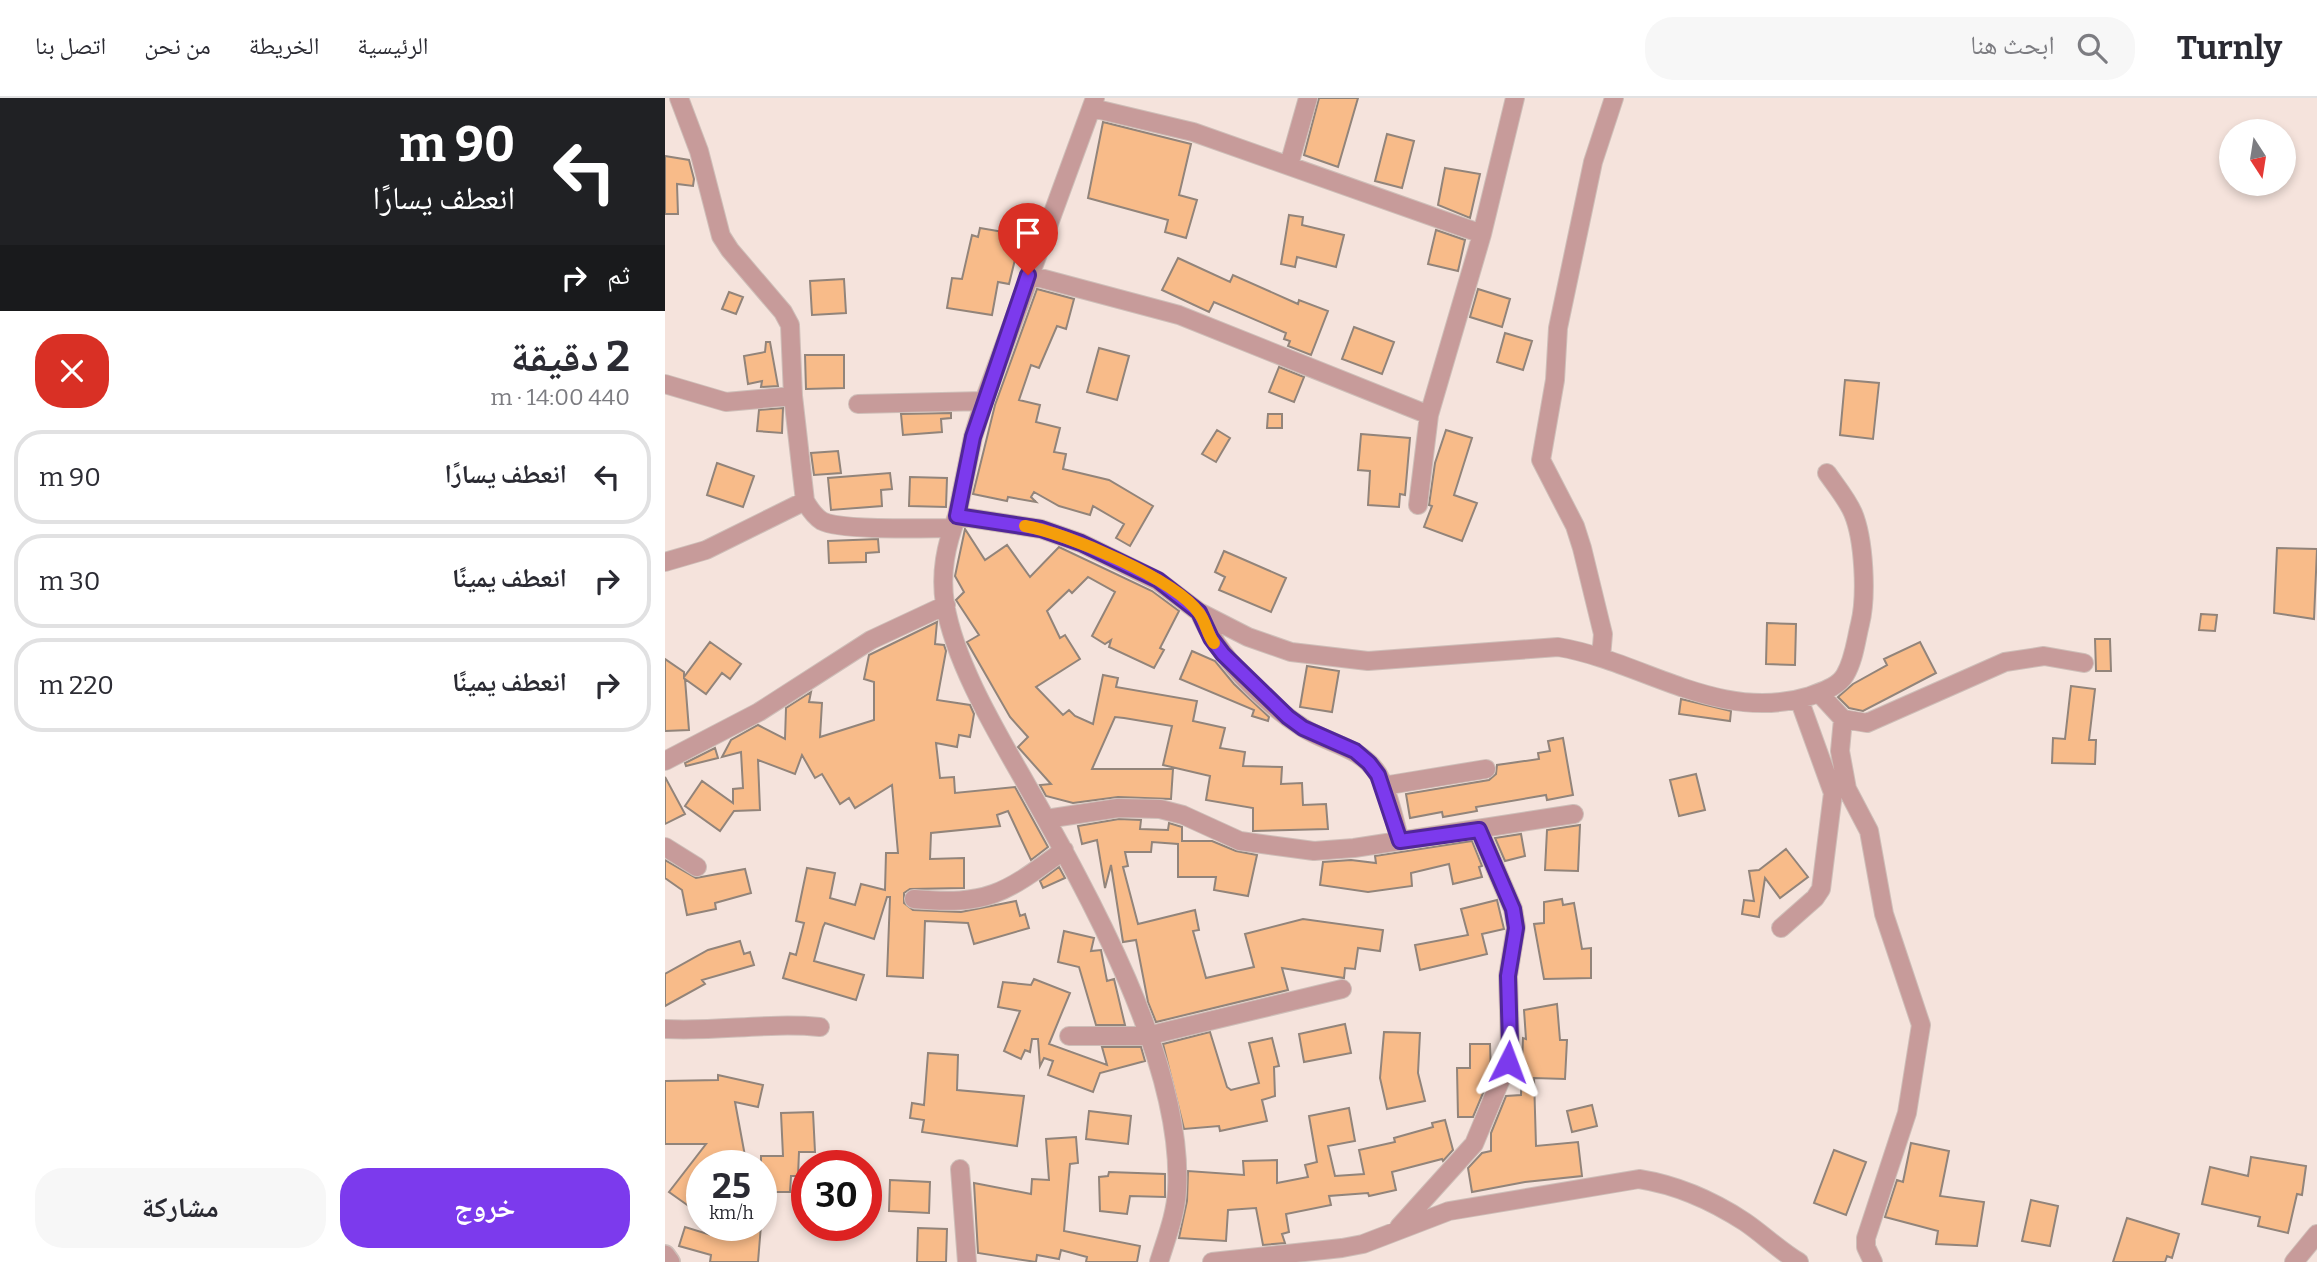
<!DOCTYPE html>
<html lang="ar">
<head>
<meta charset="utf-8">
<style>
	body { margin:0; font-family:Bitter,"Noto Naskh Arabic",serif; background:#f7f7f7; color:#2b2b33; direction:rtl; height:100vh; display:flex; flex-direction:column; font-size:26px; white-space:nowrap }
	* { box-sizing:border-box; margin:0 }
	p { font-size:23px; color:#7c7c81 }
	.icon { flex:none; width:38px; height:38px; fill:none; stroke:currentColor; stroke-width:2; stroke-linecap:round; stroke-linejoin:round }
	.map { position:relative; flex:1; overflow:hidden; direction:ltr }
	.details { display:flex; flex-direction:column; background:#fff; width:665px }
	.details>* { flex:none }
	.top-card { background:#202124; color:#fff; overflow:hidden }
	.needle { width:46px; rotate:168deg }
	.tools { position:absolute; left:1554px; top:21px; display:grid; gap:14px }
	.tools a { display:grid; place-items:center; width:77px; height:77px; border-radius:50%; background:#fff; box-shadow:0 4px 10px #0003; font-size:35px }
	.speed { position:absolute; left:21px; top:1052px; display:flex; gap:14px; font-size:35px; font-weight:700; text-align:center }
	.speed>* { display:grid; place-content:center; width:91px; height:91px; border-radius:50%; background:#fff; box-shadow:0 4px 10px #0003; line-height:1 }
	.speed small { font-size:18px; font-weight:400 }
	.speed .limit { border:10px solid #d22; background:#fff; color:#111 }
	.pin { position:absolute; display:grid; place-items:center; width:60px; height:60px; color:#fff; margin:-72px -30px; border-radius:50% 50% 50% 0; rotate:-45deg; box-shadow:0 0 7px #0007 }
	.pin .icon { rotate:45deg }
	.me { position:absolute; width:77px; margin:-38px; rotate:3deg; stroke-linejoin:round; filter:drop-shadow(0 0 5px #0008) }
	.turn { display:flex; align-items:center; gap:24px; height:147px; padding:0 35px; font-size:32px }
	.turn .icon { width:91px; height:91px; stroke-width:2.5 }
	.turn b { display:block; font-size:49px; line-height:60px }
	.then { display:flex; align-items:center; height:66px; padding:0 35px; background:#0003; gap:14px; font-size:26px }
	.round { display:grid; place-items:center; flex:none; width:74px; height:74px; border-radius:28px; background:#f7f7f7 }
	.summary { display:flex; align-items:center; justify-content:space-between; height:119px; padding:0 35px }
	h1 { font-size:42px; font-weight:700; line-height:52px }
	.primary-button { display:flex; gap:14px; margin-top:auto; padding:14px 35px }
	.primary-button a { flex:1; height:80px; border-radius:28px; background:#7c3aed; color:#fff; font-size:28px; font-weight:700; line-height:80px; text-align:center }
	.primary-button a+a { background:#f7f7f7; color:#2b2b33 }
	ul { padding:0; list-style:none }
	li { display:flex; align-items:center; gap:21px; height:94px; margin:0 14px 10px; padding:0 21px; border:4px solid #e1e1e2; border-radius:28px }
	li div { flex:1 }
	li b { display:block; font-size:26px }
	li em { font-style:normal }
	header { display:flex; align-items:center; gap:42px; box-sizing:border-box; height:98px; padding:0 35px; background:#fff; border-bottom:2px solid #e1e1e2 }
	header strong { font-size:33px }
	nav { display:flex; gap:38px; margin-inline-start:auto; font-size:24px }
	.search { width:490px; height:63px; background:#f7f7f7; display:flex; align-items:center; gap:18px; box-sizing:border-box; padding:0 24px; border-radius:28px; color:#7c7c81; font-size:26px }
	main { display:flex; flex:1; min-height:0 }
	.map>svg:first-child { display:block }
	.building { fill:#f8bb89; stroke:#92847a; stroke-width:2 }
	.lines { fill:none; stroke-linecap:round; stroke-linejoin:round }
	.minor-casing { stroke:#cebeb8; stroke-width:20 }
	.tertiary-casing { stroke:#cebeb8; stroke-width:22 }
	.minor { stroke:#c79b9a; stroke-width:18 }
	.tertiary { stroke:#c79b9a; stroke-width:19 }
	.route-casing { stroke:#51269a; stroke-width:18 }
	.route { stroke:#7c3aed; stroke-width:12 }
	.slow { stroke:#f59e0b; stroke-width:12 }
</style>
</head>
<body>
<header>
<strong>Turnly</strong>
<div class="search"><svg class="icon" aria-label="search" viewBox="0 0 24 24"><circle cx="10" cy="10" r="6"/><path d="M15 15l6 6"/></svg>ابحث هنا</div>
<nav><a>الرئيسية</a><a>الخريطة</a><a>من نحن</a><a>اتصل بنا</a></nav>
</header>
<main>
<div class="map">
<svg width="1652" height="1164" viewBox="0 0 1652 1164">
	<rect width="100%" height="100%" fill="#f5e3dc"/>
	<!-- building -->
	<path class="building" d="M 654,0 L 693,0 L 673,69 L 639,57 Z
		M 438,24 L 526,46 L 514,97 L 532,102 L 521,140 L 500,134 L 503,122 L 423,100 Z
		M 722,36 L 749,43 L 737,90 L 710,83 Z
		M 0,58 L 24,62 L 29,81 L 28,88 L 12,86 L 13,116 L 0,116 Z
		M 780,70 L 815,76 L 805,120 L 773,107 Z
		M 624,117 L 638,119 L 637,127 L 679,137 L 671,169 L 632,159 L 630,169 L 616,166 Z
		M 315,130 L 356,137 L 344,186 L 333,184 L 327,217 L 282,210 L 287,180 L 297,181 L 307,137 L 313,139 Z
		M 771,132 L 800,142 L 793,173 L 763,166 Z
		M 513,160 L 565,184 L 568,177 L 633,206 L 634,202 L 663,213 L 646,257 L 623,248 L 625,243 L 619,241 L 621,235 L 549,204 L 544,214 L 497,192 Z
		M 179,181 L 181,215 L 147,217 L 145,183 Z
		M 372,191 L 409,201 L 401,231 L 392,228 L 374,270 L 366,267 L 354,302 L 375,307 L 371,324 L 395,330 L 389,354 L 401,356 L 398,371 L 444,382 L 488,408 L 465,448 L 451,440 L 459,426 L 428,408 L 425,417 L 394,408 L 369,394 L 366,399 L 371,404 L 343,399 L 342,403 L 308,396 L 330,307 Z
		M 813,191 L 845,201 L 837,229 L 805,219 Z
		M 64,194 L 78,199 L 71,216 L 57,211 Z
		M 689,229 L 729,244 L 717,276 L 677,261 Z
		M 840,235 L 867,243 L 858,272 L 832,264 Z
		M 101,244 L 105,244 L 113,288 L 96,289 L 97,283 L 83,286 L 79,258 L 100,254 Z
		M 434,250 L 464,258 L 452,302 L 422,294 Z
		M 140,257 L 179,257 L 179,290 L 141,291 Z
		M 614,269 L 639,279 L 629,304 L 604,294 Z
		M 1180,282 L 1214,285 L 1208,341 L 1175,337 Z
		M 118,310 L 117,335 L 92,333 L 94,312 Z
		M 286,315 L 286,320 L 276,321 L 277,334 L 238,337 L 236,316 Z
		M 603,316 L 617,316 L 617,330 L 602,330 Z
		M 552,332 L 565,340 L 551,364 L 537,356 Z
		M 781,332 L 807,340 L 789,397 L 812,405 L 797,443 L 759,429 L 767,408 L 764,407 L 770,365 Z
		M 696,336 L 745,340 L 740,397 L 735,396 L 734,409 L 703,407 L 705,373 L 693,372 Z
		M 173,353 L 176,375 L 149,377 L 146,355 Z
		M 52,365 L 89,378 L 78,409 L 42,397 Z
		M 225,375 L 227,391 L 216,392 L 217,408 L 166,412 L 163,380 Z
		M 245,379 L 282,380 L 281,409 L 244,408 Z
		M 300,431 L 320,462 L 342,447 L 365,479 L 394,449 L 487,493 L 514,513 L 495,550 L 499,552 L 489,570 L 444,549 L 446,542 L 440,546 L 427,538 L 450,494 L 423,479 L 407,495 L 404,492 L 382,513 L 395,540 L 400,537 L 415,561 L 371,589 L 398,617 L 404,612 L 410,618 L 428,626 L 438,577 L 453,580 L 451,589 L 532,603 L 528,623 L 560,630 L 555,650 L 580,654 L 578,668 L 617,669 L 616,686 L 637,685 L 638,707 L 661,706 L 663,731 L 588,733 L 588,710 L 541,702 L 545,678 L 498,667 L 507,628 L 459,620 L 450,619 L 427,671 L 508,671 L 506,701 L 453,699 L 408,705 L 381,698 L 375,687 L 386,686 L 353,649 L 363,639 L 345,619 L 302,544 L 314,537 L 291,502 L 299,494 L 290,478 Z
		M 213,441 L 214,454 L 201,455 L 201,464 L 164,465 L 163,443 Z
		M 1612,450 L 1652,451 L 1649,521 L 1609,515 Z
		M 559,453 L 621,480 L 606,514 L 554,492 L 560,479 L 550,474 Z
		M 1536,516 L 1552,517 L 1550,533 L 1534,532 Z
		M 272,524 L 270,546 L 279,547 L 281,553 L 272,602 L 305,607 L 309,616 L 305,639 L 294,637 L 292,649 L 271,645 L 275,680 L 289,679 L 290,695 L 350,689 L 383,749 L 366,762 L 343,713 L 332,717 L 335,728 L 266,735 L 265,761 L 299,760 L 299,790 L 245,791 L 239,795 L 239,805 L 248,812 L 296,814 L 351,803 L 355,818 L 360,816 L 364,830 L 309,846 L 303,825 L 260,823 L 258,880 L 222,878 L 225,799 L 222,799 L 209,841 L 160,825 L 158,829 L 149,863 L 199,877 L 191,902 L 118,880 L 125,855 L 131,857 L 139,825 L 131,823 L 142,770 L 170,775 L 165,800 L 190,807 L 196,786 L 220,792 L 221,755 L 233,755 L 227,687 L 190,710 L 184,700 L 175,706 L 157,676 L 150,680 L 137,657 L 130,676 L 93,662 L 95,712 L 69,713 L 55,733 L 20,708 L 37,683 L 68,705 L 68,691 L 78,690 L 76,654 L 57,659 L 66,642 L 93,627 L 120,641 L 121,610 L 146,594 L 144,604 L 157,605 L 155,639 L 209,622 L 209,584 L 199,581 L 204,557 Z
		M 1102,525 L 1131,526 L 1130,567 L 1101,566 Z
		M 1430,541 L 1445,541 L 1446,573 L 1431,573 Z
		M 45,544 L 76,566 L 65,581 L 57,575 L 41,596 L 20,581 L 24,632 L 0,633 L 0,561 L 19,574 L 19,579 Z
		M 1255,544 L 1271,575 L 1198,613 L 1184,610 L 1173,599 L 1188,586 L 1222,567 L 1219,561 Z
		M 527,553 L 550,563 L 569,586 L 604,619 L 603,623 L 587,618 L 589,612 L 515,581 Z
		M 642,568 L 674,573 L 667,614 L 635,609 Z
		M 1406,588 L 1430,591 L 1424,642 L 1431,642 L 1430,666 L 1387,665 L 1388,640 L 1400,641 Z
		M 1016,601 L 1066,613 L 1065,623 L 1014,616 Z
		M 898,640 L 908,697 L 882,702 L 881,697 L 811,709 L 812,713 L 778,719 L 777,714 L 745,720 L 741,696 L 824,682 L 831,676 L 832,667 L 874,661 L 873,655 L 885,653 L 883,643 Z
		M 50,650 L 53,660 L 21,668 L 20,665 Z
		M 1031,676 L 1040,712 L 1014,718 L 1005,682 Z
		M 0,679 L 20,716 L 0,726 Z
		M 454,721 L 476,722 L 475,731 L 503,732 L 504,725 L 517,729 L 517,743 L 547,743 L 571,753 L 592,757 L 583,798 L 549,792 L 551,779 L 513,779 L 513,746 L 487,744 L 486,754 L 460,754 L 463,768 L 458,769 L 473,826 L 530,812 L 534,832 L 528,833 L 541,880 L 589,869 L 580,836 L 638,821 L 718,832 L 715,853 L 693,850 L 690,871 L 680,870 L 679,880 L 617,870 L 623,892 L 491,924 L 483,904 L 471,842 L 458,844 L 446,767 L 440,790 L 432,742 L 417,746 L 413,728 Z
		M 915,727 L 913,773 L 880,772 L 882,732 Z
		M 856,736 L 860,758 L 840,763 L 830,740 Z
		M 807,743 L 817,768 L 814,769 L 817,779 L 788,786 L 784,766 L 746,775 L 747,788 L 703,794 L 655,787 L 658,764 L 686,762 L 711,765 L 710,758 Z
		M 1121,751 L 1143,779 L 1115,800 L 1100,780 L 1094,819 L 1077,816 L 1079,802 L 1089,803 L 1084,773 L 1094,772 Z
		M 0,762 L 31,780 L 80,771 L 86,795 L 50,805 L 51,811 L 22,817 L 17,792 L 0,780 Z
		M 394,769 L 400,780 L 378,790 L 375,783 Z
		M 897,801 L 898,807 L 909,805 L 917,851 L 926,850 L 926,880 L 879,881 L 869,826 L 879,825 L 879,804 Z
		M 832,802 L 839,831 L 817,836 L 822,856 L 755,872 L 750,847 L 803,837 L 796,811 Z
		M 399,833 L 429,840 L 426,853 L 436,852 L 442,883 L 449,881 L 460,927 L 431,927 L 414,869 L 393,864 Z
		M 75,843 L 79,856 L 85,854 L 89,867 L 37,882 L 40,886 L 0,908 L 0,876 L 43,852 Z
		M 369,881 L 405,895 L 384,946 L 442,967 L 437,949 L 476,949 L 480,963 L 435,975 L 428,994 L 383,977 L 388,963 L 379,960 L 375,968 L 373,941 L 367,941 L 365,954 L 360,952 L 356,961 L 339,953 L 355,913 L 333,909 L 338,884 L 366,887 Z
		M 892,906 L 895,942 L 902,942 L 900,981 L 869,980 L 871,1048 L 913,1044 L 917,1078 L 860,1084 L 807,1094 L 803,1070 L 817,1055 L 826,1053 L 826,1035 L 841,998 L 856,997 L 858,940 L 861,941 L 859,912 Z
		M 680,926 L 686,955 L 639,964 L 634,936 Z
		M 545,934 L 562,989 L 566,992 L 594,985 L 584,945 L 607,940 L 614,968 L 609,969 L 610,998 L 597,1002 L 602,1023 L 555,1033 L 554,1028 L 519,1031 L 498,946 Z
		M 719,934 L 755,935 L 753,975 L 760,1003 L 722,1011 L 715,980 Z
		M 805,946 L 825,946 L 826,976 L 808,1019 L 793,1019 L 792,970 L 805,970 Z
		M 263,955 L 293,957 L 292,992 L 359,998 L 352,1048 L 257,1034 L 259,1022 L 245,1020 L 247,1005 L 259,1007 Z
		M 53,977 L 98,987 L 93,1009 L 70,1004 L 80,1058 L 37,1065 L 37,1094 L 25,1109 L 4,1094 L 41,1046 L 0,1046 L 0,983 L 53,982 Z
		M 927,1007 L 932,1028 L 907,1034 L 902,1013 Z
		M 684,1010 L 690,1043 L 663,1048 L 670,1078 L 699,1076 L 694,1052 L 730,1044 L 729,1040 L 768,1029 L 767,1025 L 780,1022 L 788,1052 L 778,1063 L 777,1061 L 727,1074 L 731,1092 L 704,1098 L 703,1095 L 664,1098 L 666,1107 L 621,1116 L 624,1134 L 617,1136 L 620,1145 L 598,1147 L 591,1110 L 563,1112 L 561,1143 L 514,1140 L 522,1103 L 523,1073 L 579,1077 L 578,1063 L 612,1062 L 612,1085 L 643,1079 L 640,1067 L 652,1064 L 644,1018 Z
		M 424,1013 L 466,1018 L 463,1046 L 421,1041 Z
		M 148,1014 L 150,1054 L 134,1054 L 133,1078 L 126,1078 L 125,1094 L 96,1094 L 96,1058 L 118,1058 L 116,1015 Z
		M 411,1039 L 413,1065 L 405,1066 L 399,1133 L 475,1148 L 472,1164 L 421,1164 L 422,1159 L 396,1152 L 394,1161 L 372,1157 L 371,1164 L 313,1155 L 309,1085 L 366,1096 L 367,1081 L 384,1082 L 381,1041 Z
		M 1246,1045 L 1284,1053 L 1275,1098 L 1319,1104 L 1312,1148 L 1271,1146 L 1273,1133 L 1220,1119 L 1232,1082 L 1238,1084 Z
		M 1169,1052 L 1201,1064 L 1181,1117 L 1149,1105 Z
		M 1586,1059 L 1641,1068 L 1637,1097 L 1632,1096 L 1623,1135 L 1593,1128 L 1595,1119 L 1537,1106 L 1545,1069 L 1583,1078 Z
		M 444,1074 L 500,1076 L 500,1099 L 465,1098 L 462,1116 L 435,1113 L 434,1079 L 443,1078 Z
		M 225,1082 L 265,1084 L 264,1115 L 224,1113 Z
		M 1366,1102 L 1393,1108 L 1385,1148 L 1357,1143 Z
		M 1462,1120 L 1514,1136 L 1507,1160 L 1502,1158 L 1500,1164 L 1448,1164 Z
		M 50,1127 L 96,1127 L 93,1164 L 45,1164 L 46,1157 L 14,1148 L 20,1129 L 49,1138 Z
		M 253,1130 L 282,1131 L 281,1164 L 252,1164 Z"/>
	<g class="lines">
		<!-- minor casing -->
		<g class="minor-casing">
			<path id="minor" d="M 14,0 L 34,53 L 56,138 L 65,152 L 118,214 L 125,227 L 128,298 L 140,403 C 144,410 149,418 157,423 C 176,433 261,430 287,430
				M 427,10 L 528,34 L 817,136
				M 624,67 L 643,0
				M 364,177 L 514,217 L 764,317 L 753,407
				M 0,286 L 61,304 L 128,298
				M 193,306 L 319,303
				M 764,317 L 817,136 L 850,0
				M 292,418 L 308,339 L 319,303 L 430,0
				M 0,464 L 41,452 L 140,403
				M 534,514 C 554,559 595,602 637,629 C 662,646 695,648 713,676 C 724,695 729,722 735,743
				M 936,560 L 938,536 L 917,450 L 910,428 L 876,362 L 890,282 L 893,230 L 928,64 L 949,0
				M 1154,595 L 1178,621 L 1202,625 L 1340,564 L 1379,558 L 1419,565
				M 1178,621 L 1175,653 L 1182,691 L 1204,733 L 1219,816 L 1256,927 L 1242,1015 L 1201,1140 L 1201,1149 L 1208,1164
				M 0,663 L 94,614 L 206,542 L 281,507
				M 718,688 L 821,671
				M 381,721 L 453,710 L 495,711 L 518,717 L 575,743 L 649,753 L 689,750 L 909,716
				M 0,749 L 32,769
				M 249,801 C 324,808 340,795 399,752
				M 1116,830 L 1150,800 L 1156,791 L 1168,695 L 1134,601
				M 0,931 C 52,934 103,924 155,929
				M 404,938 L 482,938 L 677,891
				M 295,1071 L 302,1164
				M 734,1129 L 809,1046 L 843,964 L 845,946 L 843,878 L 851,829 L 848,811 L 814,732
				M 494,1164 C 501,1141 511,1116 512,1092 C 519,965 422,793 360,684 C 331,633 290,565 280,506 C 275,475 281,447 292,418 L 376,431 L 416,445 L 493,483 L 534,514 L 583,539 L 626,554 L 703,563 L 893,549 C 978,563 1054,626 1145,598 C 1158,593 1173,589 1180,577 C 1189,562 1191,542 1195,526 C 1202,498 1199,441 1188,415 C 1182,401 1171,388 1162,375
				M 547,1164 L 677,1150 L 698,1146 L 784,1113 L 974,1081 C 1012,1087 1048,1103 1080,1124 C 1099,1137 1115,1153 1134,1164
				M 1629,1164 L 1652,1136"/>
		</g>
		<!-- tertiary casing -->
		<g class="tertiary-casing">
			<path id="tertiary" d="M 0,1157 L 5,1164"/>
		</g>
		<!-- minor -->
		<use href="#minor" class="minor"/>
		<!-- tertiary -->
		<use href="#tertiary" class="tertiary"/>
	</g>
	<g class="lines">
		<!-- route casing -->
		<g class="route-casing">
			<path id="route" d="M 363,177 L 308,339 L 292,418 L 376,431 L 416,445 L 493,482 L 534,514 L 546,540 L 558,556 L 623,619 L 638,630 L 690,653 L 704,665 L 713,677 L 735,743 L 814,732 L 848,811 L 851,830 L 843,878 L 845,946 L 843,964"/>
		</g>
		<!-- route -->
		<use href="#route" class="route"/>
		<!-- slow -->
		<path class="slow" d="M 360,428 C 401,435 510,481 534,515 C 541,524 542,536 549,545"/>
	</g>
</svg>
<div class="tools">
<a><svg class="needle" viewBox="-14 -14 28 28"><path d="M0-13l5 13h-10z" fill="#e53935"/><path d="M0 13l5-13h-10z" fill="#7c7c81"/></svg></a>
</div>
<div class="speed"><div>25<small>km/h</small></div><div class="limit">30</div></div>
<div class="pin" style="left:363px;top:177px;background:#d93025"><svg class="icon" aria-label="arrive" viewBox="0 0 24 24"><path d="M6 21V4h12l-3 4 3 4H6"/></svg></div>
<svg class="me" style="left:843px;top:964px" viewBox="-20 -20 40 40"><path d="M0-17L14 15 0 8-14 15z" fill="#7c3aed" stroke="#fff" stroke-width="4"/></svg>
</div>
<section class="details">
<div class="top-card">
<div class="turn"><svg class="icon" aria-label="left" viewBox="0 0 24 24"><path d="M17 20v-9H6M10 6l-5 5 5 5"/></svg><div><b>90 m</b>انعطف يسارًا</div></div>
<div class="then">ثم<svg class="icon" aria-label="right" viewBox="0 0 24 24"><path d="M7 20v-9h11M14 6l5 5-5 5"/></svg></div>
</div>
<div class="summary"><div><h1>2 دقيقة</h1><p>440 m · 14:00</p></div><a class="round" style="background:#d93025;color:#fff"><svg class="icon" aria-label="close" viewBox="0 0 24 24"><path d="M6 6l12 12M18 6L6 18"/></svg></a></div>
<ul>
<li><svg class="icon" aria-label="left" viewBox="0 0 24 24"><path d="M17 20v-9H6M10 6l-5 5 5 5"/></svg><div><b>انعطف يسارًا</b></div><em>90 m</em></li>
<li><svg class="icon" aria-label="right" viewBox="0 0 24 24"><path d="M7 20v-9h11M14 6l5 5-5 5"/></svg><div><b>انعطف يمينًا</b></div><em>30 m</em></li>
<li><svg class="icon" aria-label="right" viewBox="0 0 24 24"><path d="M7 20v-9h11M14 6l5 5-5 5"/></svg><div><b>انعطف يمينًا</b></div><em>220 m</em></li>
</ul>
<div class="primary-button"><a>خروج</a><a>مشاركة</a></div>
</section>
</main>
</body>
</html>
